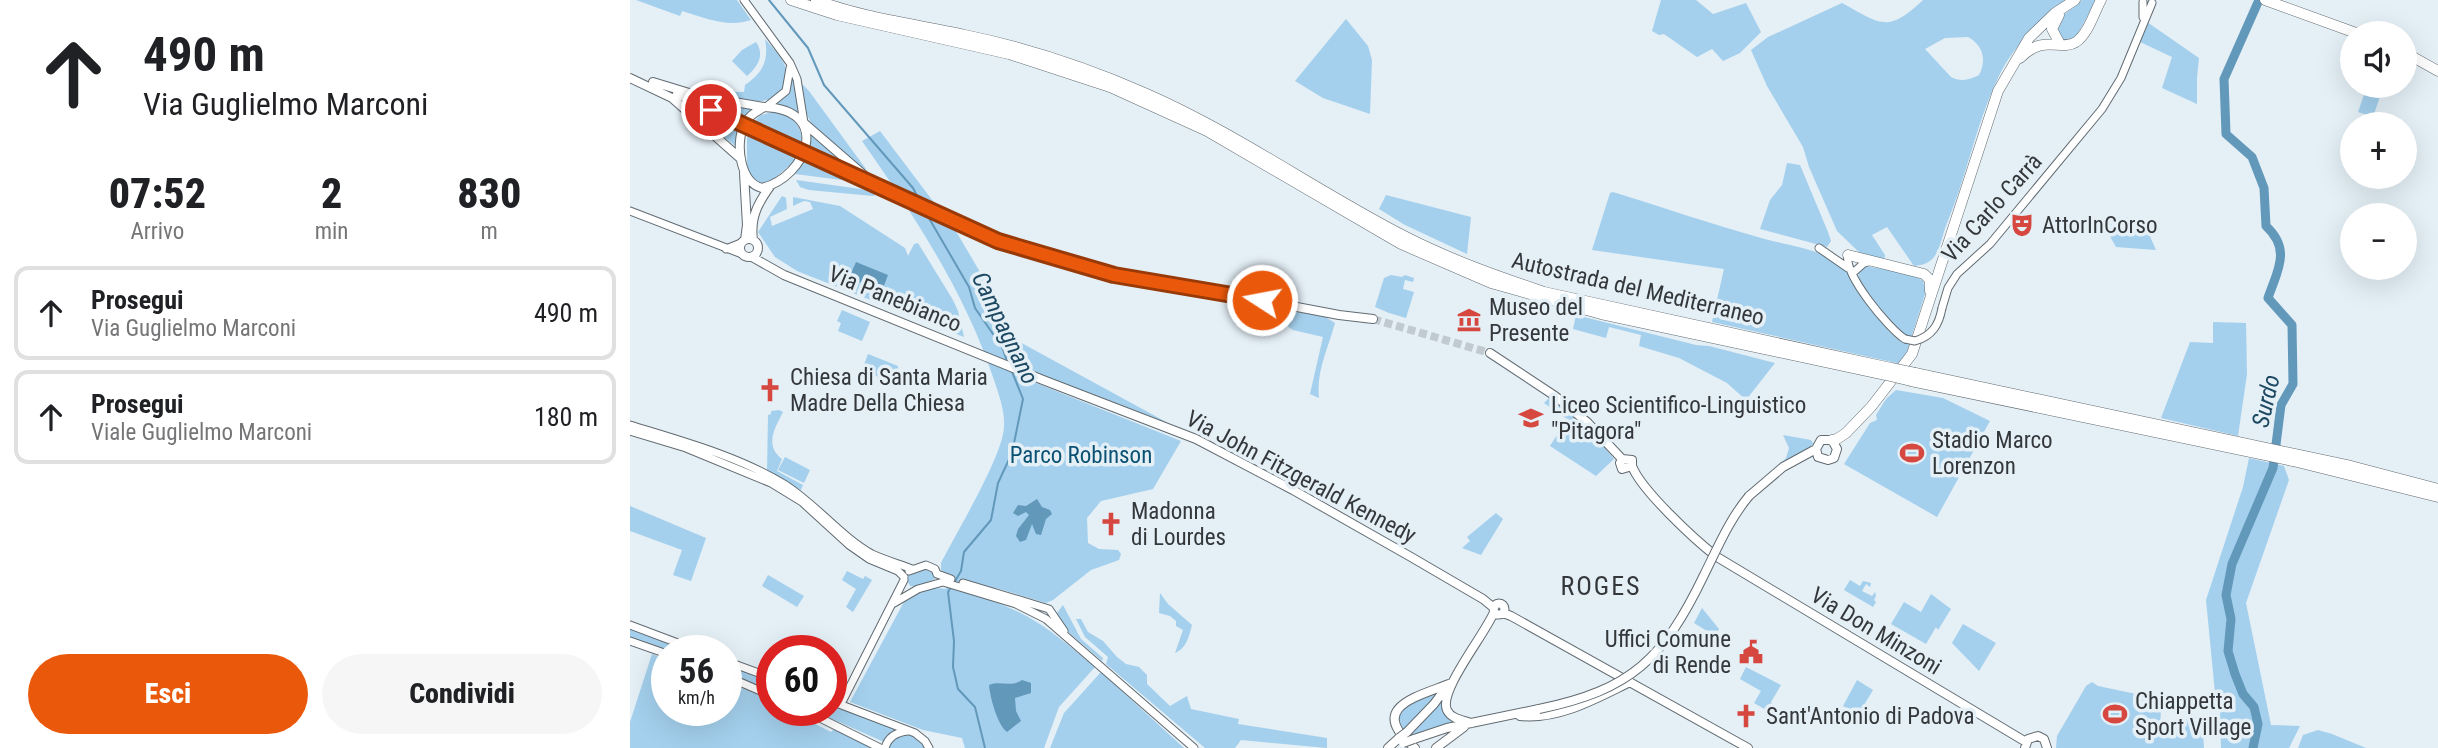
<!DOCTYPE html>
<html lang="it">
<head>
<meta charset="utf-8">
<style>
	body { margin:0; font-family:"Roboto Condensed",sans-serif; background:#f6f6f6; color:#202124; height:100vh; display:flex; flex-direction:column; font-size:26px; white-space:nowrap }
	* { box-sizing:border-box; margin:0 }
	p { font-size:23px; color:#757577 }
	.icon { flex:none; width:38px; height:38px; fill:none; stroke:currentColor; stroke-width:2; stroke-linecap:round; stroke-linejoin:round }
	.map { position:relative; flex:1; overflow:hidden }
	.details { display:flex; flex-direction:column; background:#fff; width:630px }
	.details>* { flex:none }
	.guide { background:#fff; color:#202124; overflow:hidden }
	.buttons { position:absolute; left:1710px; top:21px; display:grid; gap:14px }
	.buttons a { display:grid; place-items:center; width:77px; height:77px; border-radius:50%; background:#fff; box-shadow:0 7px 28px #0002; font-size:35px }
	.speed { position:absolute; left:21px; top:635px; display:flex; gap:14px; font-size:35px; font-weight:700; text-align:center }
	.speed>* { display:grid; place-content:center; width:91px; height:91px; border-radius:50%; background:#fff; box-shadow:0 7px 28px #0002; line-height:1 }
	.speed small { font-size:18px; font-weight:400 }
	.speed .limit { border:10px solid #d22; background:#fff; color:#111 }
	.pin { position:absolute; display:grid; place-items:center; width:60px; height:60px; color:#fff; margin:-30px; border:4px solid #fff; border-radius:50%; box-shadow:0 2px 7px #0007 }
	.me { position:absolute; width:77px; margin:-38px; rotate:281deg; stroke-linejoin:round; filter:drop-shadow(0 0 5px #0008) }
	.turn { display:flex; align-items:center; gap:24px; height:147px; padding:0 28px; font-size:32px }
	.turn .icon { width:91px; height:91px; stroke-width:2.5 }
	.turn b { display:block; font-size:49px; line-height:60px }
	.eta { display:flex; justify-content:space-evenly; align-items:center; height:119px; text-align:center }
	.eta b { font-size:42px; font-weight:800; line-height:49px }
	.action { display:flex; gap:14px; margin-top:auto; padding:14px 28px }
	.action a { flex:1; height:80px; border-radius:42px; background:#ea580c; color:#fff; font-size:28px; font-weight:800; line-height:80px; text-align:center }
	.action a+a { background:#f6f6f6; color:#202124 }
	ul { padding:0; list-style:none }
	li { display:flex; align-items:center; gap:21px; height:94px; margin:0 14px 10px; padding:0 14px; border:4px solid #e0e0e0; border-radius:14px }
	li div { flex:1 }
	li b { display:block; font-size:26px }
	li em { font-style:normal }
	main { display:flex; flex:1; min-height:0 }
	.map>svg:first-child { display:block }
	.green { fill:#a4d0ed; fill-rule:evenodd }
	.water { fill:#6298ba }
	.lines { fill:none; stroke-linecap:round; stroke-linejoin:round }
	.stream { stroke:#6298ba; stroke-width:2 }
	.river { stroke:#6298ba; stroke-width:9 }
	.primary-tunnel { stroke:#c1cad1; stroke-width:8; stroke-dasharray:8 4; stroke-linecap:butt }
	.secondary-casing { stroke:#626b71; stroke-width:9 }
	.primary-casing { stroke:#626b71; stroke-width:10 }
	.highway-casing { stroke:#626b71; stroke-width:11 }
	.secondary { stroke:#fff; stroke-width:7 }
	.primary { stroke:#fff; stroke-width:8 }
	.highway { stroke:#fff; stroke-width:10 }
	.secondary-bridge-casing { stroke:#626b71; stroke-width:9; stroke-linecap:butt }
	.primary-bridge-casing { stroke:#626b71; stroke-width:10; stroke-linecap:butt }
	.highway-bridge-casing { stroke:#626b71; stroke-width:11; stroke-linecap:butt }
	.secondary-bridge { stroke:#fff; stroke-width:7 }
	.primary-bridge { stroke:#fff; stroke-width:8 }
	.highway-bridge { stroke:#fff; stroke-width:10 }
	.route-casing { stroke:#983908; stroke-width:18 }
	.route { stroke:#ea580c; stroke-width:12 }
	.labels { text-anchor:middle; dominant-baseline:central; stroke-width:7; stroke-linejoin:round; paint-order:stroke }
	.street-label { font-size:23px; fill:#34383b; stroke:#e4eff6 }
	.poi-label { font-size:23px; fill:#34383b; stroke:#e4eff6; text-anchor:start }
	.park-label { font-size:23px; fill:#0a5173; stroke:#e4eff6 }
	.water-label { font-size:24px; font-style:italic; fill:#1c4861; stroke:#e4eff6 }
	.quarter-label { font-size:26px; letter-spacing:2px; fill:#34383b; stroke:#e4eff6 }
</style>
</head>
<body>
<main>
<section class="details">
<div class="guide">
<div class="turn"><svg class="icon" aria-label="ahead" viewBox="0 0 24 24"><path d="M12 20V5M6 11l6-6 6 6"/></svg><div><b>490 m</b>Via Guglielmo Marconi</div></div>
</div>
<div class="eta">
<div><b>07:52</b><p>Arrivo</p></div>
<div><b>2</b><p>min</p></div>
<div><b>830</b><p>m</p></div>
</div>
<ul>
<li><svg class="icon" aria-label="ahead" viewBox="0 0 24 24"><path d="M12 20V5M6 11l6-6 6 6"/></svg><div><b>Prosegui</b><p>Via Guglielmo Marconi</p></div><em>490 m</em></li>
<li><svg class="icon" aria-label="ahead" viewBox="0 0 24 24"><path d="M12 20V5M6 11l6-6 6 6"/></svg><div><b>Prosegui</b><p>Viale Guglielmo Marconi</p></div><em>180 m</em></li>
</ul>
<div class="action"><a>Esci</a><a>Condividi</a></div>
</section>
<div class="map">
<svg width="1808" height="748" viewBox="0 0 1808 748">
	<rect width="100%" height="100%" fill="#e4eff6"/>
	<!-- green -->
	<path class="green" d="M 6,0 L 107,0 L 121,20 C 98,28 75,18 52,11 L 50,16 Z
		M 1031,0 L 1066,0 L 1083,14 L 1116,3 L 1131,32 L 1110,53 L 1093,61 L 1082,49 L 1067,57 L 1034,34 L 1029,35 L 1022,31 Z
		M 1293,0 L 1438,0 C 1412,21 1388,40 1372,70 C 1347,118 1338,173 1317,223 C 1313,233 1311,245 1306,254 C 1301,263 1293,265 1284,266 L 1257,227 L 1242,235 L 1255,255 L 1254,261 L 1232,255 L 1207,231 L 1179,167 L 1173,147 L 1137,86 L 1121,50 L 1138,37 L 1212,3 C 1251,24 1257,34 1293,0 ZM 1338,37 C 1353,45 1357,60 1349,75 C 1340,80 1330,82 1321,77 L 1295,49 L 1315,38 Z
		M 1452,0 L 1466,0 L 1445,39 L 1434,42 L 1427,37 L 1427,20 Z
		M 716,19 L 738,46 L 742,60 L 740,114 L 693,98 L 665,81 Z
		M 1517,22 L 1569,58 L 1567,78 L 1567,104 L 1532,88 L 1542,57 L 1508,41 Z
		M 135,39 C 142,47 151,56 155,66 C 161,83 148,101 131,101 C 113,102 93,97 76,94 L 73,91 L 114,92 L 115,85 C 133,73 139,60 135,39 Z
		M 126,42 C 135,55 128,66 117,76 L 102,61 L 112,50 Z
		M 162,76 L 164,78 L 170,116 L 157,107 L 144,104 L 155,95 Z
		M 171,83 L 179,91 L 236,169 L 234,170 L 182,125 L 176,113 Z
		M 1737,86 L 1753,88 L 1743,117 L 1728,112 Z
		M 57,97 L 128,108 L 113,122 Z
		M 53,104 L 110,129 L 109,149 Z
		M 143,112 C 165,115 173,127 172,148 L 120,125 L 131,115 Z
		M 179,130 L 231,175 L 178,151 Z
		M 250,131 L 327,233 L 370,306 L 386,340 L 538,423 L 401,371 L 406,383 L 551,441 L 523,489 L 471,501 L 457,518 L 458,543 L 469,549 L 488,550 L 491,554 L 489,560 L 461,570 L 423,600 L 416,603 L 366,588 L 362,601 C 408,617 428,637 465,667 L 429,707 L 414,748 L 335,748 L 332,738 L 293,730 L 220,702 L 275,600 C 284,592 304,586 316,589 L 317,575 L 311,570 L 311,563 C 326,533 373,456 374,427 C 375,411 369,395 364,380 C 336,294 284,215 232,141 Z
		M 117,132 L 170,157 L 135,186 L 125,182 L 117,168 Z
		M 175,159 L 227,182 L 165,174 Z
		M 1157,163 L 1170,165 L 1198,232 L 1201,241 L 1197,247 L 1130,229 L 1140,200 L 1152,185 Z
		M 166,180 L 245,191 L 249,193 L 243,196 L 179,190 L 170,187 Z
		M 983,192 C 1032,207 1081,224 1131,238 C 1159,246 1188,248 1212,265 C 1238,285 1246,335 1280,345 L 1271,364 L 1082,322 L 1094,269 L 962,250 L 980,193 Z
		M 756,195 L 841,217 L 837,254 L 775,225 L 749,209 Z
		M 152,196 L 156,198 L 157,209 L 140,217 L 142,226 L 183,209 L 180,202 L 174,201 L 163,206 L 163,197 L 210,206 L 275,248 L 278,256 L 284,244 L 288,243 L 323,300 L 328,311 L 334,337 L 167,271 L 145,257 L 128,232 Z
		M 1483,217 L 1512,218 L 1526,250 L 1486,247 L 1478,233 Z
		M 1235,266 L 1282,274 L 1293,281 L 1296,291 L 1281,338 L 1264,330 L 1230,282 L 1228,273 Z
		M 761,275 L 772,277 L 775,275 L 784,278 L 783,282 L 775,280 L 773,289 L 784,292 L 776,318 L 759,313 L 745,307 L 754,278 Z
		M 212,310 L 240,322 L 232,341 L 208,331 L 211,323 L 207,321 Z
		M 658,311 L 692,315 L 705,323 C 698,349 686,371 689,398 L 680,394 L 693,337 L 663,330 L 641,315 Z
		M 946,315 L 1066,345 L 1079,346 L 1145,363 L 1116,400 L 1097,383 L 1049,358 L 1009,346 L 1011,335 L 979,327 L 976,338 L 943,329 Z
		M 1583,322 L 1616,323 L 1617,374 L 1608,436 L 1531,418 L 1560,342 L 1583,343 Z
		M 238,354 L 268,366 L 268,385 L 232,370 Z
		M 1266,390 L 1313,398 L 1360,421 L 1307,517 L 1214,464 L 1240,423 L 1247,420 L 1246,415 L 1256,399 Z
		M 919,398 L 955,424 L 984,459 L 966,476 L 920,446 L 937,419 L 914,403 Z
		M 149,410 L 153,412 C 145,428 134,445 152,459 L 147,471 L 173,485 L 171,490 L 137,471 L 138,415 L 141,414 L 141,411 Z
		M 1153,435 L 1181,440 L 1183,443 L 1181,449 L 1149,465 L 1156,458 L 1159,448 Z
		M 155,457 L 180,470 L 174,483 L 148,470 Z
		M 1619,458 L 1654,466 L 1659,480 L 1616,603 L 1641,725 L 1670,726 L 1659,748 L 1591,748 L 1590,710 L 1586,703 L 1576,600 L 1613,487 Z
		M 0,506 L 76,538 L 61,581 L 43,575 L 52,550 L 0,531 Z
		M 866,513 L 873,519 L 851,555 L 832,548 L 840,541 L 837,537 Z
		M 296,566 L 306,574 L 305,579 L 288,587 L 280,586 L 275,577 L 277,574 Z
		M 217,571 L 233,579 L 235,576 L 242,580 L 223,612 L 216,607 L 226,589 L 212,580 Z
		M 138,575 L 174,596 L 167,607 L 132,586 Z
		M 1220,580 L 1230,586 L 1233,581 L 1241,583 L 1240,587 L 1236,584 L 1232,591 L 1242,596 L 1245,592 L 1246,596 L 1244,600 L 1246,602 L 1243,607 L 1214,590 Z
		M 530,593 L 538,604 L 562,625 C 559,636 557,648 545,653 L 553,630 L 546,626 L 546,621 L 540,616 L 529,613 Z
		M 1301,594 L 1321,609 L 1308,630 L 1306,627 L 1296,644 L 1261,624 L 1274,602 L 1291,612 Z
		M 433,605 L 451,639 L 473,658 L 472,661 L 437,631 L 427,613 Z
		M 1072,608 L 1089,629 L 1085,636 L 1064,623 Z
		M 446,619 L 451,619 L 458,632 L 473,641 L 487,657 L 496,664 L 509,667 L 517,675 L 517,684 L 540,706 L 557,696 L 561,709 L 609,719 L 608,724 L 697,738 L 697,748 L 611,740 L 605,748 L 575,748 L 476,664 L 478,657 L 455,637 Z
		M 1333,624 L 1366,643 L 1349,671 L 1322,643 Z
		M 0,627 L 63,651 L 37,651 L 0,637 Z
		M 22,654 L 37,660 L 37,710 L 96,710 L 96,681 L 142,701 L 142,710 L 160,711 L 201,732 L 204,729 L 242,748 L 0,748 L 0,722 Z
		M 96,664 L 142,681 L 142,692 L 96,673 Z
		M 1116,667 L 1151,685 L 1141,702 L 1143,708 L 1136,710 L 1124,703 L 1131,691 L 1110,679 Z
		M 471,672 L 554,748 L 420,748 L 434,713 Z
		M 1227,680 L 1243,690 L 1228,715 L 1213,706 Z
		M 1462,682 L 1468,686 L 1511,695 L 1531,711 L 1530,725 L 1572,716 L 1574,748 L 1426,748 L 1427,736 L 1456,686 Z
		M 808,691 L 810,694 L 774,732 L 767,722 L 771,708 Z
		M 814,696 L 827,722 L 771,741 L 797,718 Z
		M 201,704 L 270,729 L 254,742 L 184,711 L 201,710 Z
		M 1688,730 L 1702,734 L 1736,748 L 1668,748 L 1673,735 Z
		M 275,734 L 287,736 L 296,748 L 257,748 L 264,738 Z"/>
	<!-- water -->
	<path class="water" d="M 226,262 L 258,275 L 252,291 L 219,278 Z
		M 407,499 L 412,507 L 420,510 L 422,514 L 416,519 L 411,535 L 406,534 L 402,524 L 396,540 L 390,542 L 386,536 L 388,529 L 399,515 L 396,512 L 388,516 L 383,513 L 388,505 L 396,506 Z
		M 392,680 L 401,683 L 401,693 L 385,698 L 386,711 L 391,721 L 377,732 C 367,724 360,697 359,685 C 370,680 381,688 392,680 Z"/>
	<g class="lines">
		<!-- stream -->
		<path class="stream" d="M 139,0 L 178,48 L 194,85 L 283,188 L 290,202
			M 296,213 L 339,287 L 345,308 L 372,347 L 377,361
			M 324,583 L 331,571 L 334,552 L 361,520 L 368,483 L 382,453 L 393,399 L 381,369
			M 321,587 L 318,592 L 324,641 L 323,667 L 328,689 L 345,707 L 355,748"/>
		<!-- river -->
		<path class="river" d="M 1623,748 L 1628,724 L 1624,707 L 1613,694 L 1605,674 L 1598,651 L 1601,619 L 1596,595 L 1602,564 L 1643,468 L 1651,405 L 1663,384 L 1662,325 L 1638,298 C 1647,271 1662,250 1636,226 L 1634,188 L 1622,157 L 1596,134 L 1594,79 L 1629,0"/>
		<!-- primary-tunnel -->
		<path class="primary-tunnel" d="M 743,319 L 860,353"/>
		<!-- secondary casing -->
		<g class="secondary-casing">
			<path id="secondary" d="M 114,0 L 160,63 L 167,79 L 174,123
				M 1513,17 L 1513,2
				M 136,107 L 156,91 L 160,68
				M 0,211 L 112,254
				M 1189,248 L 1218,268
				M 96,249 L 111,243
				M 1218,255 C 1213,274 1259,329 1275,339
				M 1225,271 L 1234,263 L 1242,261
				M 1312,308 L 1318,288 L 1327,274 L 1360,244 L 1472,109 L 1491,78 L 1522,3
				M 0,425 C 52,441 108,456 154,484 C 186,504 210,536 242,554 C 255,560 269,564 282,569
				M 0,431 L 56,448 L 141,483 L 172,502 L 219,545 L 239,559 L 268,571 L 274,577
				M 279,571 L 296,565 L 305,569 L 307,574
				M 307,574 L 321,579
				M 333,583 L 419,609 L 434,631
				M 264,603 L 288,589 L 313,582 L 386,604 L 416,619 L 564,748
				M 0,625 L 69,651
				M 0,641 L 37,654
				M 96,661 L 142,678
				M 96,676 L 142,696
				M 201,701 L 285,733 L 295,741 L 299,748
				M 211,704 L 274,580
				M 174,710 L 250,748
				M 255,748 C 258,737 267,732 278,731"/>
		</g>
		<!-- primary casing -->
		<g class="primary-casing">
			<path id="primary" d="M 0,78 L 42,98 L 111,159
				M 23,82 L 69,96 L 134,107
				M 47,94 L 101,119
				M 134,107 C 203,110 177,177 132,188 C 110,183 105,144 114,125 C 118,116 126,112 134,107 Z
				M 174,123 L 242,182
				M 128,132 L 161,147
				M 184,158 L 367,241 L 438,264 L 484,275 L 556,286 L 709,315 L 743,319
				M 114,173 L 117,225 L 115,240
				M110 248a9 9 0 1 1 18 0a9 9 0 1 1-18 0Z
				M 123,240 C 120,217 128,203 141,185
				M 122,257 L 154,275 L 413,380 L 566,439 L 663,490 L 781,557 L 853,599 L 864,608
				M 860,353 L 925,396 L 957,422 L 992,459 L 1002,460 L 1002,466 L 992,469 L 990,463 L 992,459
				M 1002,466 C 1011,490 1065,540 1087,557 L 1396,742
				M 1119,496 L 1153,467 L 1186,449 L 1191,440 L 1202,440 L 1207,449 L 1204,458 L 1198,460 L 1188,457 L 1186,449
				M863.5 609a5.5 5.5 0 1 1 11 0a5.5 5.5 0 1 1-11 0Z
				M 873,613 L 881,616 L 1118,748
				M 890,716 C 929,720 967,698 1000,682
				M 841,723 C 833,720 821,719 817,710 C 808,691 856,633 864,612
				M 777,732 L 804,704 L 818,685
				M 784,739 L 817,728 L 909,709
				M 758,748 L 769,738
				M 785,748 C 736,708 786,697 819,684
				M 806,748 L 834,727
				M 1395,748 L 1398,739 L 1408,736 L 1414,739 L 1417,748"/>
		</g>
		<!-- highway casing -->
		<g class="highway-casing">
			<path id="highway" d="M 161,0 L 207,15 L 379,54 L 480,87 L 577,131 L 771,244 L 861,283 L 971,314 L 1256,375
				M 186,0 C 233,18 286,24 335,35 C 398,48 458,68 517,94 C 608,134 688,192 776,237 C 821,260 867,276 914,292 L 1261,368
				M 1635,0 L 1726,33
				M 1429,15 L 1422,29 L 1430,44
				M 1774,52 L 1808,71
				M 1390,58 C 1415,33 1430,52 1446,42 C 1458,34 1464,13 1471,0
				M 1218,255 L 1294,274 L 1300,280 L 1300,291
				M 1285,373 L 1721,466 L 1808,489
				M 1281,381 L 1663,461 L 1808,497
				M 1202,440 L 1207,439 L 1216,433 L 1241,407 L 1282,354 L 1368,91 L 1399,38 L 1425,13 L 1445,0"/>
		</g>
		<!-- secondary -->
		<use href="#secondary" class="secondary"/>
		<!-- primary -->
		<use href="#primary" class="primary"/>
		<!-- highway -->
		<use href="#highway" class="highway"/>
		<!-- secondary-bridge casing -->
		<g class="secondary-bridge-casing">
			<path id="secondary-bridge" d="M 1275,339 L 1285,341 C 1302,336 1309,325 1312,308"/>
		</g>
		<!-- primary-bridge casing -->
		<g class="primary-bridge-casing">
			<path id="primary-bridge" d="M 101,119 L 128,132
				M 161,147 L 184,158
				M 909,709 C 1002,690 1034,658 1074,575 C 1088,547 1099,520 1119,496
				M 769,738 L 777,732
				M 773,743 L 784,739"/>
		</g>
		<!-- highway-bridge casing -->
		<g class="highway-bridge-casing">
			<path id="highway-bridge" d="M 1261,368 L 1285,373
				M 1256,375 L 1281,381"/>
		</g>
		<!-- secondary-bridge -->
		<use href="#secondary-bridge" class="secondary-bridge"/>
		<!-- primary-bridge -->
		<use href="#primary-bridge" class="primary-bridge"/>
		<!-- highway-bridge -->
		<use href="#highway-bridge" class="highway-bridge"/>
	</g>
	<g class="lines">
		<!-- route casing -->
		<g class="route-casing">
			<path id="route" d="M 81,110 L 368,241 L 484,275 L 632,300"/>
		</g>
		<!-- route -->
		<use href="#route" class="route"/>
	</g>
	<!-- icons -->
	<defs>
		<g id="theatre-bare" transform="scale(1.89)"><path d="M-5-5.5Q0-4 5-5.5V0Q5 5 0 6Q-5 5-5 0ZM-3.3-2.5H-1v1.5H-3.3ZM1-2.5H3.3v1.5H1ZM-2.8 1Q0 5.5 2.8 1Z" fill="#d5473f" stroke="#e4eff6" stroke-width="2.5" paint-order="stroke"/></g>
		<g id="museum-bare" transform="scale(1.89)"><path d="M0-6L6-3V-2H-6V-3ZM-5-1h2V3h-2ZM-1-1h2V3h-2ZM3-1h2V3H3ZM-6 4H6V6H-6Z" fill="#d5473f" stroke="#e4eff6" stroke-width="2.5" paint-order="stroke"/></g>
		<g id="church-bare" transform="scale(1.89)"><path d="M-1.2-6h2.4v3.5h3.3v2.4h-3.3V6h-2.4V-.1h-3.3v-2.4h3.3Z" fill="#d5473f" stroke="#e4eff6" stroke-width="2.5" paint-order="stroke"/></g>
		<g id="university-bare" transform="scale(1.89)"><path d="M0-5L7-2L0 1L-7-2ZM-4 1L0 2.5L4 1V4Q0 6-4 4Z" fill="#d5473f" stroke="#e4eff6" stroke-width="2.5" paint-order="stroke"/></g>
		<g id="stadium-bare" transform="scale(1.89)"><path d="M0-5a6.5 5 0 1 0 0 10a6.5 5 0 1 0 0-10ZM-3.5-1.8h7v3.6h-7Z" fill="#d5473f" stroke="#e4eff6" stroke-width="2.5" paint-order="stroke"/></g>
		<g id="civic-bare" transform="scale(1.89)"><path d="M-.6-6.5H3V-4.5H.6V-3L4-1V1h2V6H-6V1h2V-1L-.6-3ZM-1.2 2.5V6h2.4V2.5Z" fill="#d5473f" stroke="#e4eff6" stroke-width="2.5" paint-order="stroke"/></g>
	</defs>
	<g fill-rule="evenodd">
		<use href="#theatre-bare" x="1392" y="225"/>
		<use href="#museum-bare" x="839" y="320"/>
		<use href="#church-bare" x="140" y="390"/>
		<use href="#university-bare" x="901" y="418"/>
		<use href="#stadium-bare" x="1282" y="453"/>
		<use href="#church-bare" x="481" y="524"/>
		<use href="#civic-bare" x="1121" y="652"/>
		<use href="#stadium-bare" x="1485" y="714"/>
		<use href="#church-bare" x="1116" y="716"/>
	</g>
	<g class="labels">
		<!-- street labels -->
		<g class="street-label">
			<text transform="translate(1362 208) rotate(-48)">Via Carlo Carrà</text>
			<text transform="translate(1008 289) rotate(13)">Autostrada del Mediterraneo</text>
			<text transform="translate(265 299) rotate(22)">Via Panebianco</text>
			<text transform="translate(671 477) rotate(28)">Via John Fitzgerald Kennedy</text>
			<text transform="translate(1246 631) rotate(31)">Via Don Minzoni</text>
		</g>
		<!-- poi labels -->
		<g class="poi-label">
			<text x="1412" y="225">AttorInCorso</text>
			<text x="859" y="307">Museo del<tspan x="859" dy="26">Presente</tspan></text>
			<text x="160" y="377">Chiesa di Santa Maria<tspan x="160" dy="26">Madre Della Chiesa</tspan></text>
			<text x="921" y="405">Liceo Scientifico-Linguistico<tspan x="921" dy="26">"Pitagora"</tspan></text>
			<text x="1302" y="440">Stadio Marco<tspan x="1302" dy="26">Lorenzon</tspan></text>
			<text x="501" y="511">Madonna<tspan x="501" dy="26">di Lourdes</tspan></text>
			<text x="1101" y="639" text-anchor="end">Uffici Comune<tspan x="1101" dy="26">di Rende</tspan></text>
			<text x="1505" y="701">Chiappetta<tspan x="1505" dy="26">Sport Village</tspan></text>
			<text x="1136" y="716">Sant'Antonio di Padova</text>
		</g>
		<!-- park labels -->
		<g class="park-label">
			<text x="451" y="455">Parco Robinson</text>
		</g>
		<!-- water labels -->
		<g class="water-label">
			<text transform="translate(375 328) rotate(64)">Campagnano</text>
			<text transform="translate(1636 401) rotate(-77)">Surdo</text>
		</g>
		<!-- quarter labels -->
		<g class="quarter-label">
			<text x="971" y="586">ROGES</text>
		</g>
	</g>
</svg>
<div class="buttons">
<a><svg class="icon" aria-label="sound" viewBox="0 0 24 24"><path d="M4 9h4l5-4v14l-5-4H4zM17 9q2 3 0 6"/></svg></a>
<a>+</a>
<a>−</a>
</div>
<div class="speed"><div>56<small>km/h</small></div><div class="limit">60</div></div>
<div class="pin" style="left:81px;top:110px;background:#d93025"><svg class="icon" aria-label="arrive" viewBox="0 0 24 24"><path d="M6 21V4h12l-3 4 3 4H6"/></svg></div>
<svg class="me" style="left:632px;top:300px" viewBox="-20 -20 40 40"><circle r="17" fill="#ea580c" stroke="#fff" stroke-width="3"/><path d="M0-11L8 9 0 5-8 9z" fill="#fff"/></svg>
</div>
</main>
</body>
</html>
